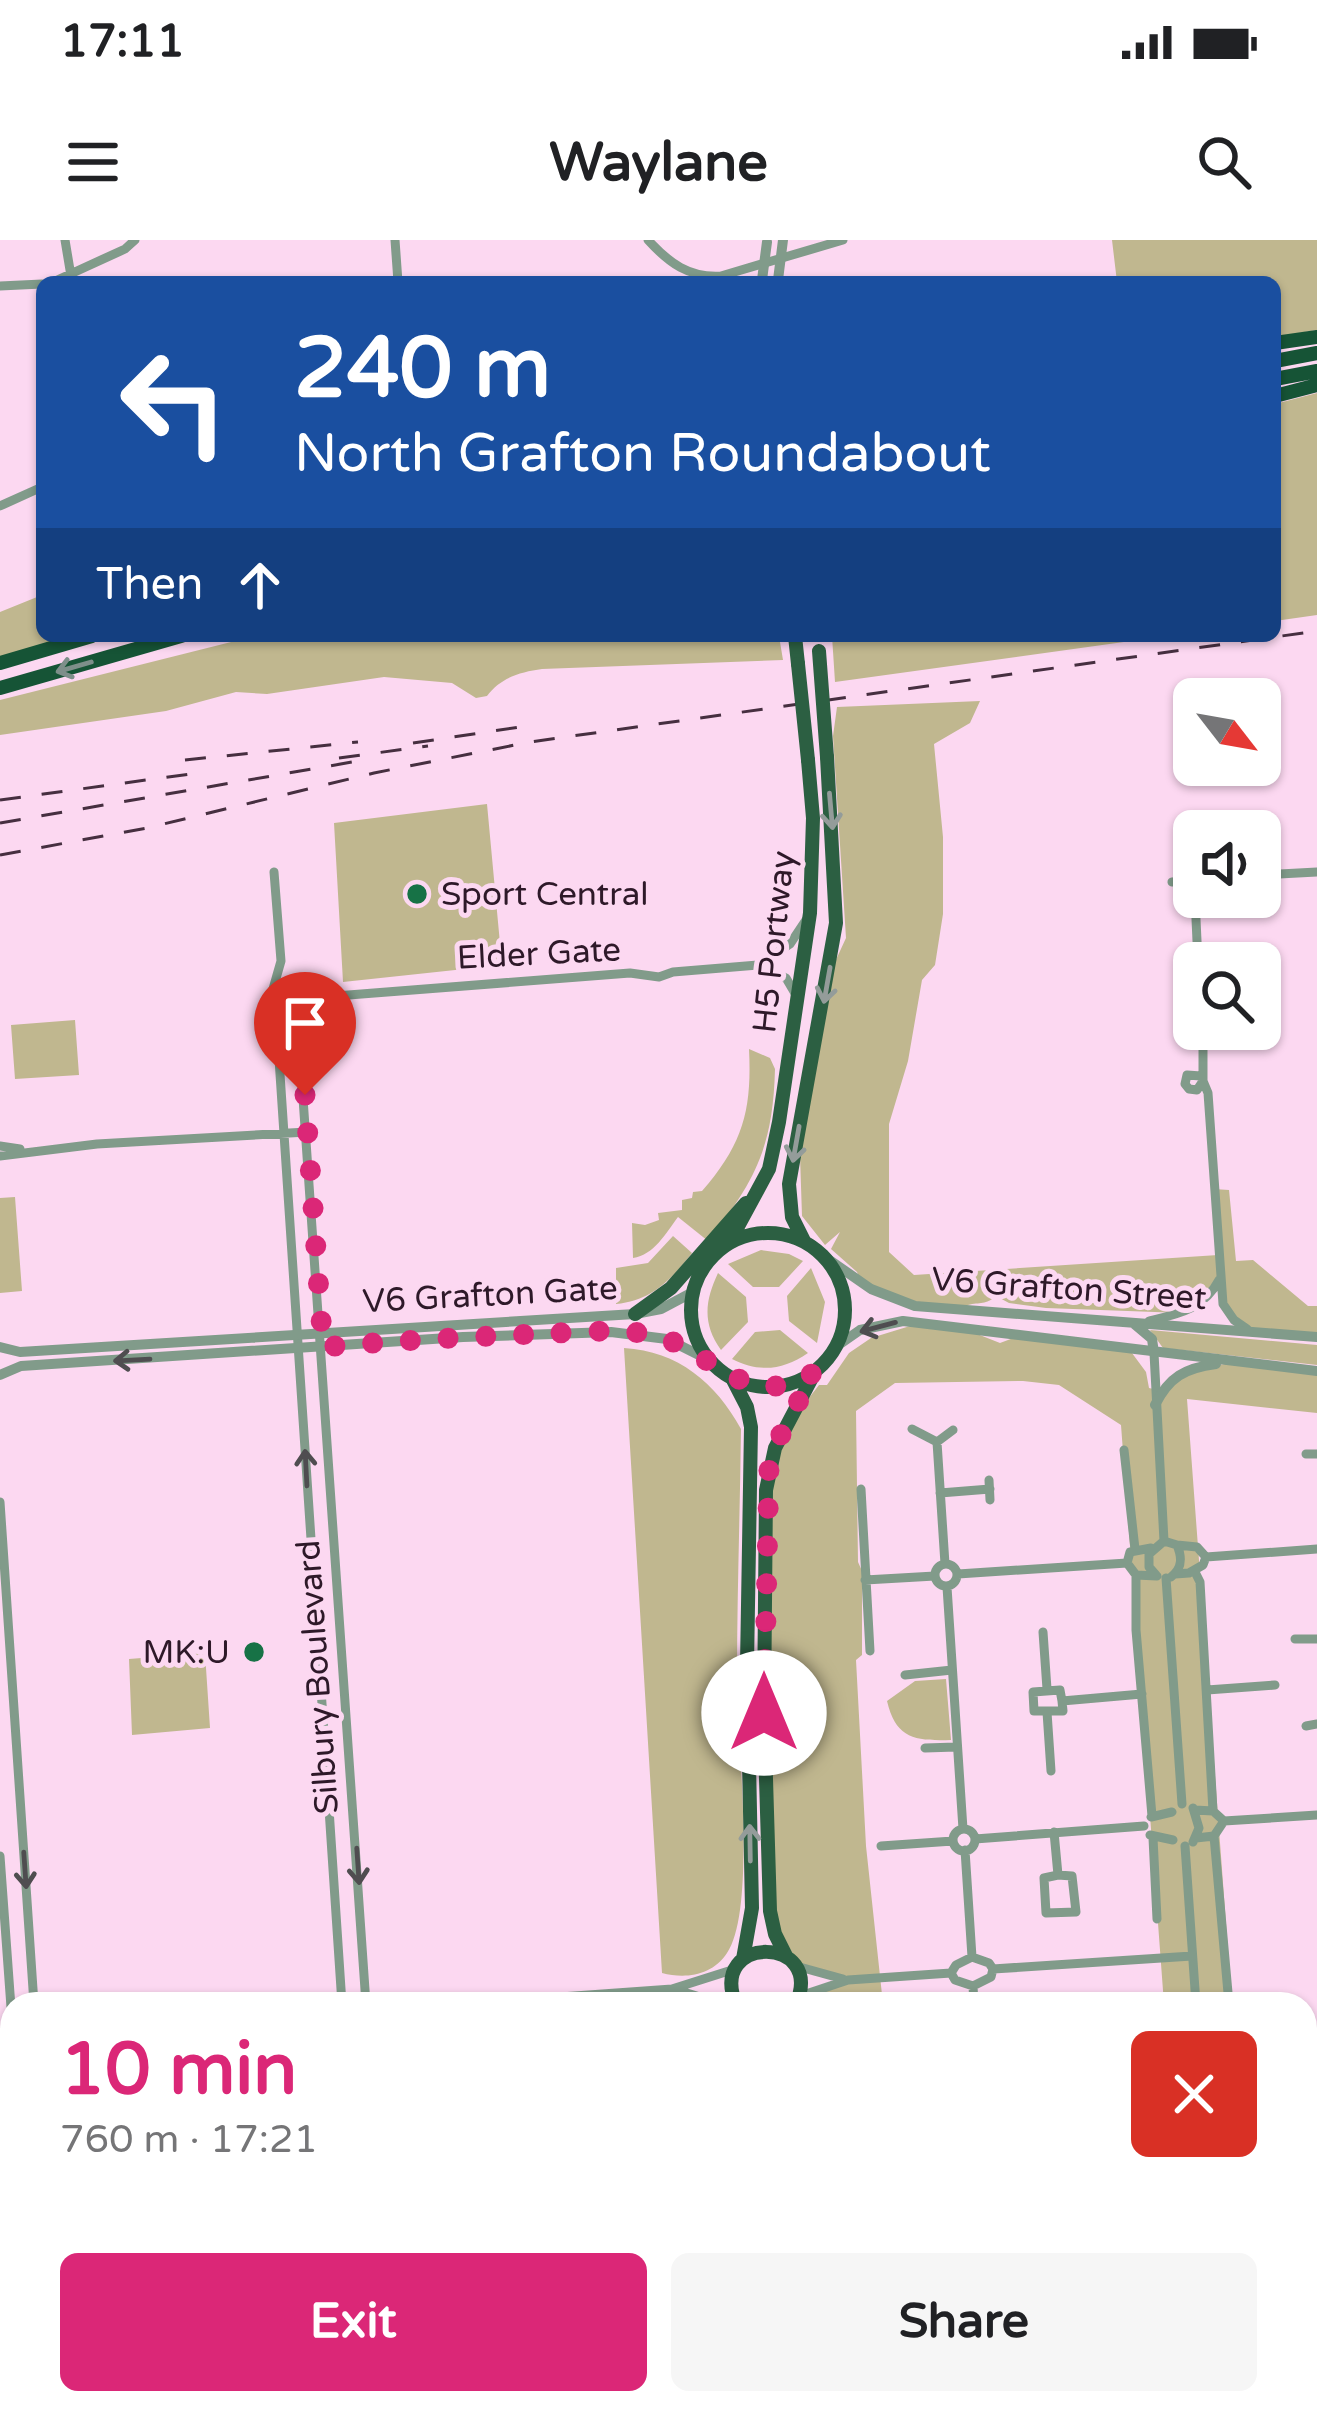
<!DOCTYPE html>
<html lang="en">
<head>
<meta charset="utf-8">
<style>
	body { margin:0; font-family:"Varela Round",sans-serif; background:#f6f6f6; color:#202124; height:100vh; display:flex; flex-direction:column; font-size:45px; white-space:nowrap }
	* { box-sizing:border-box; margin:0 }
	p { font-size:39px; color:#757577 }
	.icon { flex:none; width:66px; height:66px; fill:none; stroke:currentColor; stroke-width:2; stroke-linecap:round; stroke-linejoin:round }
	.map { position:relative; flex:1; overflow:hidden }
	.details { position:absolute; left:0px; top:1752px; width:1317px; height:423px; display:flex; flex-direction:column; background:#fff; border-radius:36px 36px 0 0; box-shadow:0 3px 9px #0004 }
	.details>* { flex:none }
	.top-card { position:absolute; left:36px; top:36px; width:1245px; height:366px; border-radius:18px; box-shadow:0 3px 9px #0004; background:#1a4fa0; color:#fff; overflow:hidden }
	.needle { width:78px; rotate:121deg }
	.tools { position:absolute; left:1173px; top:438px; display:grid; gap:24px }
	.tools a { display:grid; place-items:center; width:108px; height:108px; border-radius:18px; background:#fff; box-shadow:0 3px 9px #0004; font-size:60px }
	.pin { position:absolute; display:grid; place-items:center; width:102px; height:102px; color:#fff; margin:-123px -51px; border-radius:50% 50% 50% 0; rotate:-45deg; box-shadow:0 0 12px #0007 }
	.pin .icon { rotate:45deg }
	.me { position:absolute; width:132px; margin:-66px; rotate:0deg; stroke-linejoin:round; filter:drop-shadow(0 0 9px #0008) }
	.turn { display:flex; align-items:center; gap:42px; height:252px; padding:0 60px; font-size:54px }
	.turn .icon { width:156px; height:156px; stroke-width:2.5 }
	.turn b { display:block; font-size:84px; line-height:102px }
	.then { display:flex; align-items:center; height:114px; padding:0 60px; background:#0003; gap:24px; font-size:45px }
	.round { display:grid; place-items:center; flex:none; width:126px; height:126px; border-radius:18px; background:#f6f6f6 }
	.summary { display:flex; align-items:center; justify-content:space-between; height:204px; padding:0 60px }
	h1 { font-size:72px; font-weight:700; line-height:90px; color:#db2777 }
	.action { display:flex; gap:24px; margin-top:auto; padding:24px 60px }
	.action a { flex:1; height:138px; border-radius:18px; background:#db2777; color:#fff; font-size:48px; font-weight:700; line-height:138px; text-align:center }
	.action a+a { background:#f6f6f6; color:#202124 }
	.status { display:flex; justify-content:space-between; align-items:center; height:84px; padding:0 60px; background:#fff; direction:ltr }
	.status svg { height:33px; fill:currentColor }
	header { display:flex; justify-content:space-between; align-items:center; height:156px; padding:0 60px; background:#fff; font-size:54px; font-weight:700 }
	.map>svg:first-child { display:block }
	.green { fill:#c0b78f }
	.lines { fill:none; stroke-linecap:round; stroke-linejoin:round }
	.minor { stroke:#819b8a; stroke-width:9 }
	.tertiary { stroke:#819b8a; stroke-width:10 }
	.primary { stroke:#2c5f42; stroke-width:14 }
	.trunk { stroke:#165436; stroke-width:14 }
	.rail { stroke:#462f40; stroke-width:3; stroke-dasharray:21 21; stroke-linecap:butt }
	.tertiary-bridge { stroke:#819b8a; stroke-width:10 }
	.primary-bridge { stroke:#2c5f42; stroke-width:14 }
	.oneway { stroke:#7e8f8a }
	.oneway2 { stroke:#949c9a }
	.oneway3 { stroke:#4f4d50 }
	.route { stroke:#db2777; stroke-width:21; stroke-dasharray:0 37.8 }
	.poi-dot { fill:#177246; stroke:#fcd8f1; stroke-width:4.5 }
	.labels { text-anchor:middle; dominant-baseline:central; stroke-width:10; stroke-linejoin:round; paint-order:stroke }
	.poi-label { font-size:33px; fill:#2e1929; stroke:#fcd8f1; text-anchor:start }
	.street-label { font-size:33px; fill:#2e1929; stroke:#fcd8f1 }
</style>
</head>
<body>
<div class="status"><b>17:11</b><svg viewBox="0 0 49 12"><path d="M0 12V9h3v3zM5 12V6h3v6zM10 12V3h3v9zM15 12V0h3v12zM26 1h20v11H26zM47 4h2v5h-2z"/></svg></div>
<header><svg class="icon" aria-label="menu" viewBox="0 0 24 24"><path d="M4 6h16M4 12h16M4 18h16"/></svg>Waylane<svg class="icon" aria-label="search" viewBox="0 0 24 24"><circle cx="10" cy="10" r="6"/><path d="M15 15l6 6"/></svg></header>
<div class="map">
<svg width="1317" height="2173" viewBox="0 0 1317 2173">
	<rect width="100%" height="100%" fill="#fcd8f1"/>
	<!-- green -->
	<path class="green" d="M 1112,0 L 1317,0 L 1317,90 L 1275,97 L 1275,42 L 1117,42 Z
		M 1317,153 L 1317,375 L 1275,381 L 1275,164 Z
		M 42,355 L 42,396 L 72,396 L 0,417 L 0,372 Z
		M 255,396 L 779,396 L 783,420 L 542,429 C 520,432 500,438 487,456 L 476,458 L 452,443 L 384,437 L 267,454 L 236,452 L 166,471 L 0,495 L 0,460 Z
		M 832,396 L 1167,396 L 835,442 Z
		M 980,461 L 970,483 L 934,504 L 943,597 L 943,674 L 935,725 L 922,740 L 908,821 L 889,884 L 889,1012 L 914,1035 L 1218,1015 L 1214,949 L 1229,950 L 1236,1021 L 1253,1020 L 1308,1066 L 1317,1066 L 1317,1097 L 1247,1089 L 1227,1072 L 1221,1039 L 1182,1073 L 1046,1068 L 1009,1063 L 996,1056 C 986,1065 980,1062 968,1065 C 929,1075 897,1058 861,1042 L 857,1032 L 831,1009 L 840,992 L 825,1005 L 802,976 L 799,886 L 828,737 L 846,698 L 833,496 L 837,467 Z
		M 487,564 L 502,725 L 343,742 L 334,583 Z
		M 75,780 L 79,835 L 15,839 L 11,785 Z
		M 749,809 L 770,818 L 775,829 C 773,908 755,941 708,1001 L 678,977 C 666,993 654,1015 633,1018 L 632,983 L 645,985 L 659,980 L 658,973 L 682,970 L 682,960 L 692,958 L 693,952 L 702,951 C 743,904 752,870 749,809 Z
		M 15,957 L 22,1051 L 0,1053 L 0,958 Z
		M 673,996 L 692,1013 C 671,1040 651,1061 616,1064 L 616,1028 L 648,1023 Z
		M 761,1010 L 789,1014 L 803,1021 L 779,1047 L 753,1047 L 728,1024 Z
		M 811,1028 L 825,1062 L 817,1103 L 789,1081 L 787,1056 Z
		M 718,1033 L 746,1057 L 748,1082 L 721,1110 C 702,1083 705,1061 718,1033 Z
		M 923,1082 L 962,1088 L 1000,1103 L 1021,1095 L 1129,1109 L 1146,1132 L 1149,1148 L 1162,1151 L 1183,1131 L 1237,1122 L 1317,1131 L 1317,1173 L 1187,1159 L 1232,1764 L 1164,1764 L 1121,1185 L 1059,1145 L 1023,1141 L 895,1143 L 856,1171 L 858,1322 L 862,1331 L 862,1415 L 856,1420 L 866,1606 L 883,1764 L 796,1764 L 800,1756 L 844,1741 L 796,1726 L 775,1694 L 764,1482 L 772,1248 L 781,1210 L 802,1167 L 819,1145 L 827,1145 L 849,1113 L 871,1098 Z
		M 780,1090 L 808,1113 C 783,1130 760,1133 732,1119 L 755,1092 Z
		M 1150,1090 L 1317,1105 L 1317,1125 L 1163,1108 Z
		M 624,1108 C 678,1111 716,1143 741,1189 C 740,1272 737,1355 737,1438 C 737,1498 757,1669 727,1713 C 712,1736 685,1739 662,1733 Z
		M 205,1413 L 210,1488 L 132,1495 L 129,1419 Z
		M 946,1439 L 951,1500 C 915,1501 896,1499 887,1461 L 915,1441 Z
		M 1305,2114 L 1317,2114 L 1317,2173 L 1194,2173 L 1193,2163 L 1305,2163 Z"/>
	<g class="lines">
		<!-- minor -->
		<path class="minor" d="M 65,0 L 71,36
			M 395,0 L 398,42
			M 648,0 C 669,23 689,38 721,36 L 843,0
			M 53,42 L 125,9 L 135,0
			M 0,46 L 42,44
			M 0,266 L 42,247
			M 1260,635 L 1317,632
			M 1172,642 L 1194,640
			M 1195,657 L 1198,723
			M 758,725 L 786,738 L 796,755
			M 273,749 L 281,721 L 274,632
			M 323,757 L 285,744 L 273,749 L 270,757 L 276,774 L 342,1764
			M 301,765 L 323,757 L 630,733 L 659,737 L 673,732 L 758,725 L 790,704 L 806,680
			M 297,772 L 366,1764
			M 1201,836 L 1187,835 L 1185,844 L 1189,849 L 1197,850 L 1203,841 L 1203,789
			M 1203,841 L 1208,853 L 1223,1064 L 1234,1080 L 1247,1089
			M 0,906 L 20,909
			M 0,916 L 97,904 L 307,892
			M 1149,1081 C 1178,1074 1204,1069 1219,1040
			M 1154,1113 L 1164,1301
			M 912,1189 L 937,1202 L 953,1190
			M 937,1202 L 945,1324
			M 1124,1210 L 1135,1309
			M 1306,1214 L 1317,1214
			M 989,1240 L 990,1260
			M 861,1249 L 870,1411
			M 940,1253 L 990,1249
			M 0,1262 L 34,1764
			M 1164,1301 L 1177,1305 C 1182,1317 1183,1328 1171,1337
			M 1151,1308 L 1130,1312 L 1127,1323 L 1136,1335 L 1157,1336
			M 1206,1317 L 1317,1309
			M935 1335a11 11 0 1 1 22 0a11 11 0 1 1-22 0Z
			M 1194,1330 L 1200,1342 L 1213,1571
			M 958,1334 L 1127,1323
			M 1175,1334 L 1189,1333 L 1203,1325 L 1206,1317 L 1197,1307 L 1177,1305
			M 1136,1335 L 1136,1390 L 1152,1576
			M 1156,1335 L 1149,1327 L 1149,1314 L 1164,1301
			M 1166,1338 L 1182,1564
			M 865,1340 L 935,1336
			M 947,1347 L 963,1589
			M 1043,1392 L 1047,1449
			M 1295,1399 L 1317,1399
			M 905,1435 L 952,1430
			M 1207,1450 L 1275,1445
			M 1062,1461 L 1060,1450 L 1033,1452 L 1034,1471 L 1063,1471 L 1062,1461 L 1142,1454
			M 1047,1472 L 1051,1531
			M 1306,1486 L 1317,1484
			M 925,1508 L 956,1507
			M 1193,1568 L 1199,1588 L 1193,1602
			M 1195,1570 L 1213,1571 L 1224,1581 L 1214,1596 L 1196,1598
			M 1151,1577 L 1172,1572
			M 1224,1581 L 1317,1575
			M953 1600a11 11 0 1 1 22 0a11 11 0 1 1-22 0Z
			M 1054,1592 L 1058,1635 L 1072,1636 L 1076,1672 L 1046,1673 L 1044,1638 L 1058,1635
			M 1150,1595 L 1173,1600
			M 1214,1596 L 1229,1764
			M 1153,1598 L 1157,1679
			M 975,1599 L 1144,1586
			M 881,1606 L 953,1601
			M 1185,1606 L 1196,1764
			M 965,1610 L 972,1717
			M 0,1616 L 12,1781
			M 796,1726 L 843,1739
			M 993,1729 L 1192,1716
			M 951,1733 L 955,1740 L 973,1746 L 991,1737 L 993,1729
			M 951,1733 L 956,1725 L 972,1717 L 989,1723 L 993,1729
			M 973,1746 L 974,1764
			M 677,1750 L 723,1764
			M 800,1756 L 848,1740 L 951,1733
			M 1162,1761 L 1162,1764
			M 463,1764 L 672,1749 L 735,1729
			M 0,1792 L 12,1791
			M 0,1807 L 12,1806
			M 1305,1841 L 1317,1840
			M 1305,1975 L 1317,1974
			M 1305,2108 L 1317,2107
			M 37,2163 L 38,2173
			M 61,2163 L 62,2173
			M 369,2163 L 369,2173
			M 393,2163 L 394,2173
			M 930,2163 L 931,2173
			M 1073,2163 L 1074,2173
			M 1189,2163 L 1190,2173
			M 1222,2163 L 1223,2173"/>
		<!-- tertiary -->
		<path class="tertiary" d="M 828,1019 L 871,1049 L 915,1066 L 1317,1097
			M 1133,1083 L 1152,1099 L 1154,1113
			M 837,1106 L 860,1090 L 903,1081 L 1317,1131
			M 0,1107 L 20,1112 L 635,1074 L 661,1069 L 693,1052
			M 0,1135 L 21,1126 L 463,1097 L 611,1092 L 667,1099 L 709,1120
			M 1155,1165 C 1169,1137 1185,1128 1216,1124"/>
		<!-- primary -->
		<path class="primary" d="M 795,396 L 798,424
			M691 1070a77 77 0 1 1 154 0a77 77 0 1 1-154 0Z
			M 804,1001 L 792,977 L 789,944 L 836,683 L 827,517
			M 729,1003 L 769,929 L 779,882 L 810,673 L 813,578 L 808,520
			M 635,1074 L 671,1048 L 746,963
			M 732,1138 L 747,1167 L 751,1187 L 747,1425 L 752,1668 L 743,1719
			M 786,1716 L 775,1694 L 770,1671 L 764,1473 L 766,1250 L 775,1208 L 815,1132
			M 736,1764 C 707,1694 826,1695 796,1764
			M 783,2163 L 784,2173
			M 805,2163 L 806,2173"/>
		<!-- trunk -->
		<path class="trunk" d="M 1275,103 L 1317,97
			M 1275,121 L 1317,113
			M 1275,139 L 1317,131
			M 1275,156 L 1317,145
			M 0,423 L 92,396
			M 0,448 L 181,396"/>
		<!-- rail -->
		<path class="rail" d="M 413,503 L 520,487
			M 339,518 L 428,506
			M 185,520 L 358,502
			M 0,560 L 205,532
			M 0,583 L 358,521
			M 0,615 L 147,588 L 374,533 L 530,502 L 1317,391"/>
		<!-- tertiary-bridge -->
		<path class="tertiary-bridge" d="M 762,40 L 767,2
			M 778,40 L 783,0"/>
		<!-- primary-bridge -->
		<path class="primary-bridge" d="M 819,411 L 827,517
			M 798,424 L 808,520"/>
	</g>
	<!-- one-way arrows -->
	<defs><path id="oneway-shaft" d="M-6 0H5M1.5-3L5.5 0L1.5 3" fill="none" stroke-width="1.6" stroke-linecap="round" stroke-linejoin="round" transform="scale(3)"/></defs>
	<use class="oneway" href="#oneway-shaft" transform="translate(74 427) rotate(164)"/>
	<g class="oneway2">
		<use href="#oneway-shaft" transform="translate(831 571) rotate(85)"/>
		<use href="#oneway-shaft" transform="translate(827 745) rotate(100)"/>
		<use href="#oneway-shaft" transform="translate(796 904) rotate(100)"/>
		<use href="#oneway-shaft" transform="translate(750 1603) rotate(-91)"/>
	</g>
	<g class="oneway3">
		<use href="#oneway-shaft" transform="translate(878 1087) rotate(165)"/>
		<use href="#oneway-shaft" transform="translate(132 1120) rotate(177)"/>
		<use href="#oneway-shaft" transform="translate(306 1228) rotate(-93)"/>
		<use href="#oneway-shaft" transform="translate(358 1626) rotate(86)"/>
		<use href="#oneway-shaft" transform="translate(25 1630) rotate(86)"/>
	</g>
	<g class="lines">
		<!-- route -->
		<path class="route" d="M 305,855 L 323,1107 C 394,1101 465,1097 536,1094 C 572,1093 611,1088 647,1094 C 714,1106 742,1176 815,1132 L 783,1189 L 769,1228 L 764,1473"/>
	</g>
	<!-- markers -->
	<g class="poi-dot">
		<circle cx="417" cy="654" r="12"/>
		<circle cx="254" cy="1412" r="12"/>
	</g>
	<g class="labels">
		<!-- poi labels -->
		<g class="poi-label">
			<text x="441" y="654">Sport Central</text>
			<text x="230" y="1412" text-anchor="end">MK:U</text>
		</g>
		<!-- street labels -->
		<g class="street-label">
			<text transform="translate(774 702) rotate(-84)">H5 Portway</text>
			<text transform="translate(539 714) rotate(-3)">Elder Gate</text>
			<text transform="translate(1069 1049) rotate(4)">V6 Grafton Street</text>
			<text transform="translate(490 1055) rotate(-3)">V6 Grafton Gate</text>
			<text transform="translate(318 1437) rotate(-94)">Silbury Boulevard</text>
		</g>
	</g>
</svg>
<div class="tools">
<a><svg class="needle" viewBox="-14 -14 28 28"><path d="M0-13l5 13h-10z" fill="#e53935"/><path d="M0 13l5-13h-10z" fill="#757577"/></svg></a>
<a><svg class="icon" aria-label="sound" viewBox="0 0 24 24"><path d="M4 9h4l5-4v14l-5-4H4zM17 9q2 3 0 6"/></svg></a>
<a><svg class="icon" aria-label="search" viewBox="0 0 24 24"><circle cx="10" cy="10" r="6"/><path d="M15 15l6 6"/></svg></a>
</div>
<div class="pin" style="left:305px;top:855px;background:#d93025"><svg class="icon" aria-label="arrive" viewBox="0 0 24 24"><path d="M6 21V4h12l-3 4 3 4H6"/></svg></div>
<svg class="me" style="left:764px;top:1473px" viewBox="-20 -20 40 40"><circle r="19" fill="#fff"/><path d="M0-13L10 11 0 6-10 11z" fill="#db2777"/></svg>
<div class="top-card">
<div class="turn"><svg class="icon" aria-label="left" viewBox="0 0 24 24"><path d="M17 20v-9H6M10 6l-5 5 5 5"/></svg><div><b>240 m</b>North Grafton Roundabout</div></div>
<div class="then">Then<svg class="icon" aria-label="ahead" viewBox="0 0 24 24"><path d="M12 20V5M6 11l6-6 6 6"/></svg></div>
</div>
<section class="details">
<div class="summary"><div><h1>10 min</h1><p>760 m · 17:21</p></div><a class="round" style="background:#d93025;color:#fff"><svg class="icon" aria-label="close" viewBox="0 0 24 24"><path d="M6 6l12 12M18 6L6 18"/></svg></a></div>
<div class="action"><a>Exit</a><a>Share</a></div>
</section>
</div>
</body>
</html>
